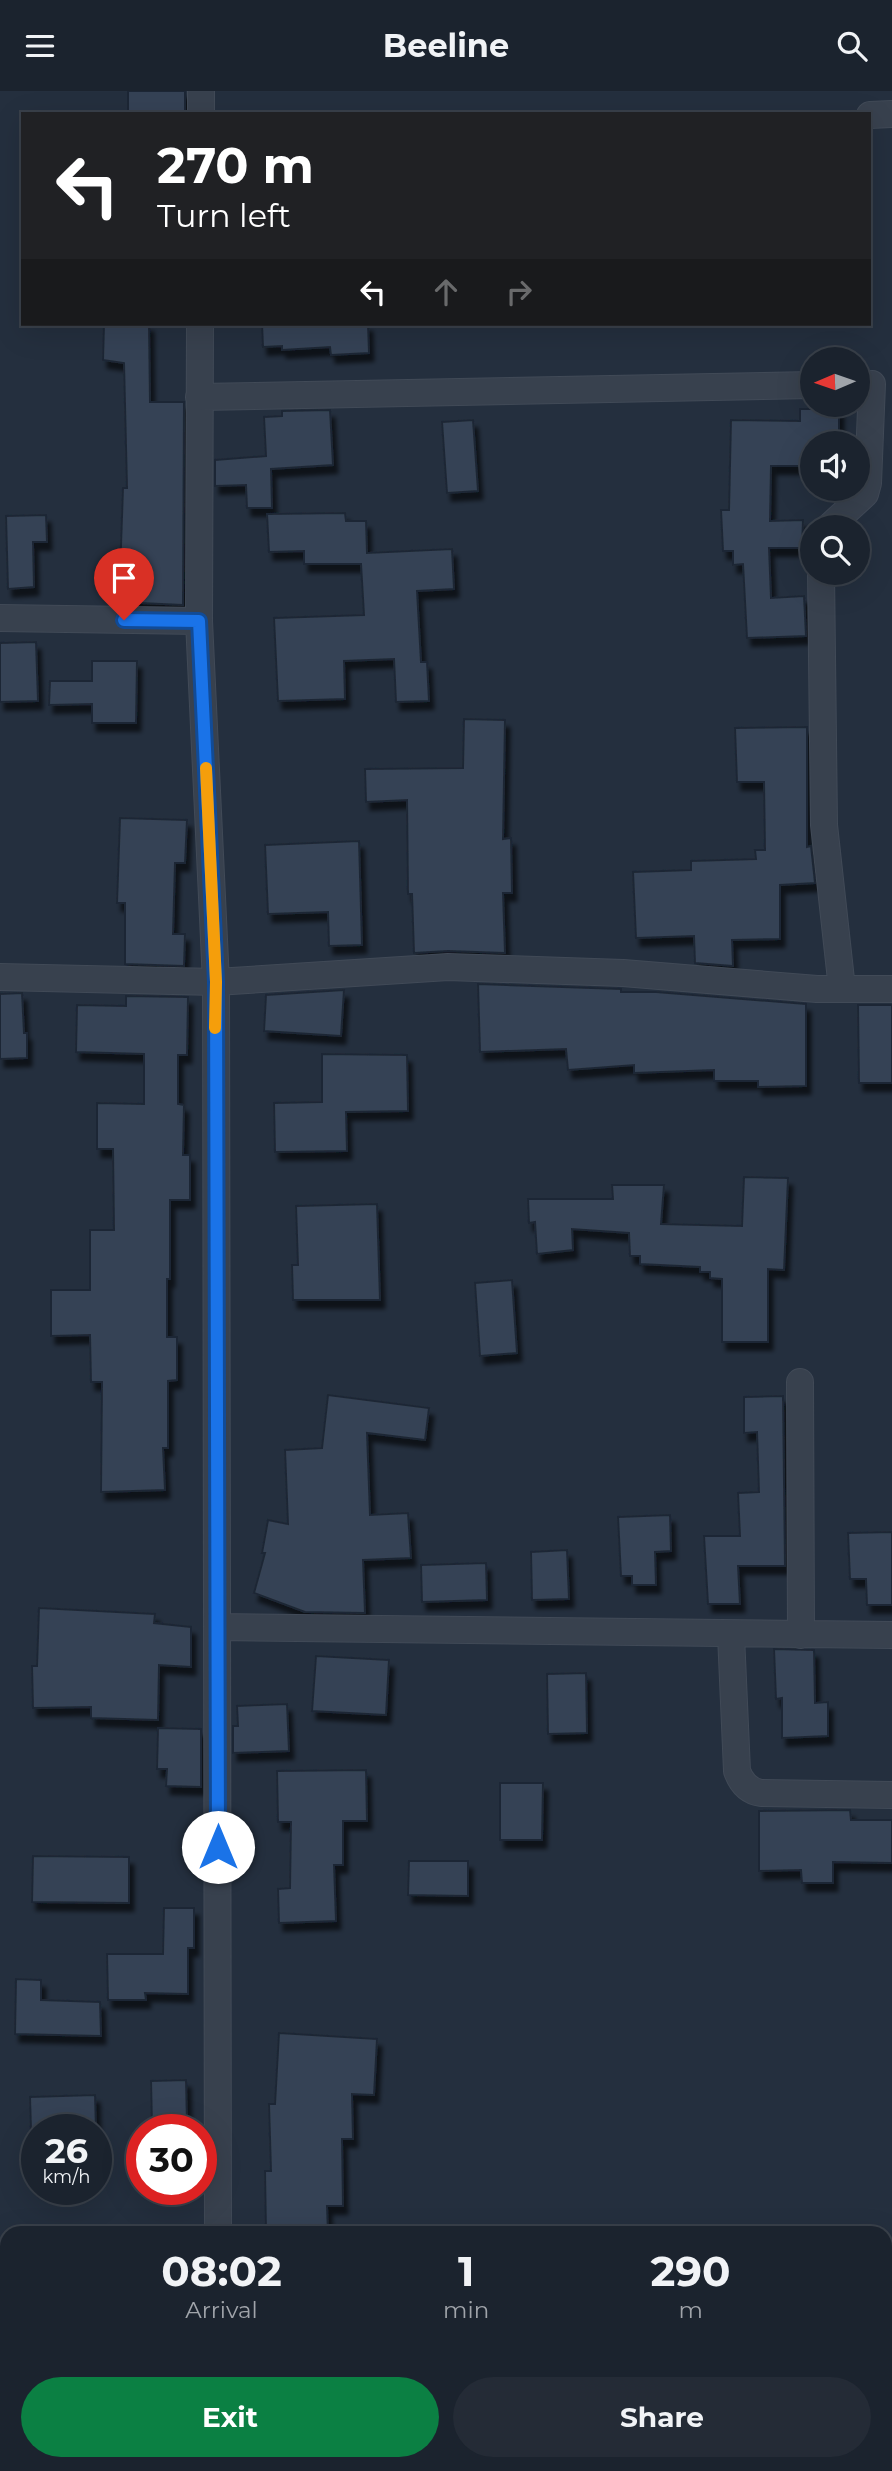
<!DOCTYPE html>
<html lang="en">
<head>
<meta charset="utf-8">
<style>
	body { margin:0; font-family:Montserrat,sans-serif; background:#242b36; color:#f1f3f6; height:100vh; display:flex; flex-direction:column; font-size:26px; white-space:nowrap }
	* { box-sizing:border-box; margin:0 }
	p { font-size:23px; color:#a0a4aa }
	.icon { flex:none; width:38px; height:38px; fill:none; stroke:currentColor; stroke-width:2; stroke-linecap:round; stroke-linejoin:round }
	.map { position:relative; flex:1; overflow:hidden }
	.sheet { position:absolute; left:0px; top:2135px; width:892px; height:245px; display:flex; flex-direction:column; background:#1b232e; border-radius:21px 21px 0 0; box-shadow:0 7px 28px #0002,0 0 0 2px #39404a }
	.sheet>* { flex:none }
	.banner { position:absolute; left:21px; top:21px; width:850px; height:214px; border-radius:0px; box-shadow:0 7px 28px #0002,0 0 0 2px #39404a; background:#202124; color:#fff; overflow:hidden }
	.needle { width:46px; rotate:268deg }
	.buttons { position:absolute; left:800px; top:256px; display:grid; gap:14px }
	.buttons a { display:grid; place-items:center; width:70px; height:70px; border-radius:50%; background:#1b232e; box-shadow:0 7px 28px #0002,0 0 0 2px #39404a; font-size:35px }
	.speed { position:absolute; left:21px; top:2023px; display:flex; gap:14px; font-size:35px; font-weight:700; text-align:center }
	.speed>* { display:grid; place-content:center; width:91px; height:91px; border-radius:50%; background:#1b232e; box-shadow:0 7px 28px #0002,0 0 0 2px #39404a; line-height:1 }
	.speed small { font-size:18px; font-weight:400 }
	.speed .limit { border:10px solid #d22; background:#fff; color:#111 }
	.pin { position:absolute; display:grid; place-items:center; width:60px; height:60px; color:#fff; margin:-72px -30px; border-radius:50% 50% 50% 0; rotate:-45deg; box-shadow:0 0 7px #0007 }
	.pin .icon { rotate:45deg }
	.me { position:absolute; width:77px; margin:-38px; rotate:0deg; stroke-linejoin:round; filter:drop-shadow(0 0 5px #0008) }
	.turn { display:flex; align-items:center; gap:24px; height:147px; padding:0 21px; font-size:32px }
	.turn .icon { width:91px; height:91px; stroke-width:2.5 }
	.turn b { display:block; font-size:49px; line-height:60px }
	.lanes { display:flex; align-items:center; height:66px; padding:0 21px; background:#0003; justify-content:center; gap:35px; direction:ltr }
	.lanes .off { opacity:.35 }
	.eta { display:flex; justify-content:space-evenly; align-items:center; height:119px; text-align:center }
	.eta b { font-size:42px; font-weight:700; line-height:49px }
	.primary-button { display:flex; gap:14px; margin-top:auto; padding:14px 21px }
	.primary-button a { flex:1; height:80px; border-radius:42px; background:#0b8043; color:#fff; font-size:28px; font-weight:700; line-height:80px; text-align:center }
	.primary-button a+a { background:#242b36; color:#f1f3f6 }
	header { display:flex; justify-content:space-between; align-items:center; height:91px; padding:0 21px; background:#1b232e; font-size:32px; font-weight:700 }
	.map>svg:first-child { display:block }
	.building { fill:#364354; stroke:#1f2835; stroke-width:2; filter:url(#shadow) }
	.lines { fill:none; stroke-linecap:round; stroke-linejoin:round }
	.street-casing { stroke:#414a57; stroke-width:28 }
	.street { stroke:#38414e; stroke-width:26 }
	.route-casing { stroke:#114b97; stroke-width:18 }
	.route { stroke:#1a73e8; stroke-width:12 }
	.slow { stroke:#f59e0b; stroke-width:12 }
</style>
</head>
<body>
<header><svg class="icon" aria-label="menu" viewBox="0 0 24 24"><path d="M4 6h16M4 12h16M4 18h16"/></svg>Beeline<svg class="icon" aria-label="search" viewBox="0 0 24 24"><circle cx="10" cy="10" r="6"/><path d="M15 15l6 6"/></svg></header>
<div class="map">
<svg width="892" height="2380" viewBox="0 0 892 2380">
	<defs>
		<filter id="shadow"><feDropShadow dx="4.5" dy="8" stdDeviation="2" flood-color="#0009"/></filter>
	</defs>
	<rect width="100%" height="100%" fill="#242f3e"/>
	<!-- building -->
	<path class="building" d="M 128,0 L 185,0 L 185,23 L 128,23 Z
		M 104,233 L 149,233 L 150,311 L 184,311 L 183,514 L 119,511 L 123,397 L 127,397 L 124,272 L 103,269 Z
		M 262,233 L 368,233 L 369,262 L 331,264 L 330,256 L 282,259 L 282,255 L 263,256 Z
		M 800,318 L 839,318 L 839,352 L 812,352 L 812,375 L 771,375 L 770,430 L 803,429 L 802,457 L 769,457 L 771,507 L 804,505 L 806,545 L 747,547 L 743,473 L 733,474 L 733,460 L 723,460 L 721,419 L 729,419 L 731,329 L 800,330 Z
		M 330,319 L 333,374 L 271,378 L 272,417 L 247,417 L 246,394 L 215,395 L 215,369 L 266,365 L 264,326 L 282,325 L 282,320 Z
		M 473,329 L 478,400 L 447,402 L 442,331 Z
		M 345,422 L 346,430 L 366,430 L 367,462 L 452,458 L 454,498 L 417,500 L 421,571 L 427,571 L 429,610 L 396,611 L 394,568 L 344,570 L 345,608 L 278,610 L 274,527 L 364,524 L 361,473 L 304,473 L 304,460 L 269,461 L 267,423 Z
		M 46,424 L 47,451 L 33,451 L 34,496 L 8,498 L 6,425 Z
		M 36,551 L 38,610 L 0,611 L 0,552 Z
		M 92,570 L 137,570 L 136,632 L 92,632 L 92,613 L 49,614 L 50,590 L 92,590 Z
		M 464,628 L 505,629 L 503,748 L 511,747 L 512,802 L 503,802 L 505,862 L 448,860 L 414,862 L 412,803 L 408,803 L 407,709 L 366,711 L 365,678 L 463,677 Z
		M 807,636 L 807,756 L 811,755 L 815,792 L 780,794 L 780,848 L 732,849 L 733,875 L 695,872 L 694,845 L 636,847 L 633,781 L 691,779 L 691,770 L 756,768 L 755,759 L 765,759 L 764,691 L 737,691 L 735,637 Z
		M 120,727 L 187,729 L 185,772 L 175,772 L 173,843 L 185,843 L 184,875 L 125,873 L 125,812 L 117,812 Z
		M 359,750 L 362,854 L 329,855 L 328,821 L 268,823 L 265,754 Z
		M 478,893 L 621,898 L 621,901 L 656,901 L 806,913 L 806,995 L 758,996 L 758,990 L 714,990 L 714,979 L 634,982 L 634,974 L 568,979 L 566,958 L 480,961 Z
		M 344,899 L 341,945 L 264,940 L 266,904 Z
		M 22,902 L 24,942 L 27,942 L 27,967 L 0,968 L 0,903 Z
		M 126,905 L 188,906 L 187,964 L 178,964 L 178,1013 L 184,1014 L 183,1064 L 190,1064 L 190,1109 L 170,1109 L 170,1188 L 167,1188 L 167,1246 L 177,1246 L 177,1289 L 168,1290 L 168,1357 L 163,1357 L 165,1399 L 101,1401 L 102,1291 L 91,1291 L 90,1244 L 51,1245 L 51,1199 L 90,1199 L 90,1139 L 114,1139 L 113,1058 L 97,1058 L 97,1012 L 144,1013 L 144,963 L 76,961 L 77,914 L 126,915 Z
		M 858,914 L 892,914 L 892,992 L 859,992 Z
		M 322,963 L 407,964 L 408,1020 L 346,1021 L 347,1060 L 275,1061 L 274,1012 L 322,1011 Z
		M 744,1086 L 788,1087 L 784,1179 L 768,1178 L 768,1251 L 722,1251 L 722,1188 L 710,1187 L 710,1181 L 700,1181 L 700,1176 L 640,1173 L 640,1165 L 630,1165 L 629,1142 L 572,1138 L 573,1159 L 537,1163 L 535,1131 L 529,1132 L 528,1108 L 613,1108 L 612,1094 L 664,1094 L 661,1133 L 742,1135 Z
		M 377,1113 L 380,1209 L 293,1209 L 292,1174 L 298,1174 L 296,1115 Z
		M 512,1189 L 517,1262 L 480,1265 L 475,1192 Z
		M 328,1304 L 429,1317 L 425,1349 L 367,1342 L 370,1424 L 408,1422 L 411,1467 L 363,1469 L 365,1522 L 305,1521 L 254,1502 L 265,1462 L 262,1462 L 268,1429 L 288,1433 L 285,1359 L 322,1357 Z
		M 783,1305 L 785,1475 L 738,1475 L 740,1513 L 708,1513 L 704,1445 L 740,1445 L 738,1402 L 759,1401 L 757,1341 L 744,1342 L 744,1306 Z
		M 670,1424 L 671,1460 L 655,1461 L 656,1494 L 632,1494 L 632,1485 L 621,1485 L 618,1426 Z
		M 892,1441 L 892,1514 L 867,1514 L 866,1488 L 850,1488 L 848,1442 Z
		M 567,1459 L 569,1508 L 532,1509 L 531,1461 Z
		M 486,1472 L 487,1509 L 422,1511 L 421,1474 Z
		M 39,1517 L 155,1523 L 154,1532 L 191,1536 L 191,1576 L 159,1574 L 158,1629 L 91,1627 L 91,1616 L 33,1617 L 32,1575 L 37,1575 Z
		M 774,1558 L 814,1559 L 815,1612 L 828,1611 L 828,1645 L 782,1647 L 782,1607 L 776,1608 Z
		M 316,1565 L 389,1569 L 386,1624 L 312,1620 Z
		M 586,1582 L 587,1642 L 548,1643 L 547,1583 Z
		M 287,1613 L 289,1660 L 233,1662 L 233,1635 L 238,1635 L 237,1615 Z
		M 158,1637 L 201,1638 L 201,1696 L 166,1695 L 167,1678 L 157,1678 Z
		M 366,1679 L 367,1730 L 343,1730 L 343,1774 L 334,1774 L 336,1830 L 279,1832 L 278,1798 L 290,1797 L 291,1731 L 278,1731 L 277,1680 Z
		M 500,1692 L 543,1692 L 542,1749 L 500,1749 Z
		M 850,1719 L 851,1729 L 892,1729 L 892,1772 L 833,1771 L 833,1792 L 802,1792 L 801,1779 L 759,1780 L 759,1720 Z
		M 33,1765 L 129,1766 L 129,1812 L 32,1811 Z
		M 409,1770 L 468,1770 L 468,1805 L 408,1804 Z
		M 164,1817 L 194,1817 L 194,1857 L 188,1857 L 188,1903 L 145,1902 L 146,1909 L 108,1909 L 107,1863 L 163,1863 Z
		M 16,1888 L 41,1889 L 41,1909 L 100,1911 L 101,1945 L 15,1943 Z
		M 279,1942 L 377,1948 L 374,2004 L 352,2003 L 353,2048 L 342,2048 L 343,2115 L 327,2115 L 328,2142 L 266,2142 L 265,2080 L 271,2080 L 269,2013 L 275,2013 Z
		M 186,1989 L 187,2033 L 152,2034 L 151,1990 Z
		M 95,2004 L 96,2039 L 31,2039 L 30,2006 Z"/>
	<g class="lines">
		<!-- street casing -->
		<g class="street-casing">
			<path id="street" d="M 201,0 L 201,23
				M 870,24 L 892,23
				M 200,233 L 199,530 L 216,891 L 218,2142
				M 199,306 L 812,294
				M 829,436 L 865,403 L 868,392 L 872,293
				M 821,481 L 824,734 L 842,898
				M 0,527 L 199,530
				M 0,886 L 216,891 L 448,876 L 623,882 L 817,898 L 892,898
				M 800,1291 L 801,1544
				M 218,1536 L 892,1544
				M 731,1544 L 737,1680 C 741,1691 748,1700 761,1702 L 892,1704
				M 886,2357 L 892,2356
				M 218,2373 L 218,2380
				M 415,2380 L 582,2373"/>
		</g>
		<!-- street -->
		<use href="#street" class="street"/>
	</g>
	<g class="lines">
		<!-- route casing -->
		<g class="route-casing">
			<path id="route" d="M 124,529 L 199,530 L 216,891 L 218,1756"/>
		</g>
		<!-- route -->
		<use href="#route" class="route"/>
		<!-- slow -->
		<path class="slow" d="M 206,677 L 216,891 L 215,937"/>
	</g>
</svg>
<div class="buttons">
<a><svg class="needle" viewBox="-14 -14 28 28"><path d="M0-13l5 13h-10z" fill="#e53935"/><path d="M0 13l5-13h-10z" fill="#a0a4aa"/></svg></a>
<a><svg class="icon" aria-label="sound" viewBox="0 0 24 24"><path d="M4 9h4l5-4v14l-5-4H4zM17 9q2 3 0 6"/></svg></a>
<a><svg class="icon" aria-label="search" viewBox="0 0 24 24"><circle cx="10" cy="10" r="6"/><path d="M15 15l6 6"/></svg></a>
</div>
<div class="speed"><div>26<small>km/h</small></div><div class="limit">30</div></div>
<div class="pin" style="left:124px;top:529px;background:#d93025"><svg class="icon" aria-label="arrive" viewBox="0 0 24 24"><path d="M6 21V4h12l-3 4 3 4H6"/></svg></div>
<svg class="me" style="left:218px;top:1756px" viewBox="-20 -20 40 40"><circle r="19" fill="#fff"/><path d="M0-13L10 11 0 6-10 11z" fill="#1a73e8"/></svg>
<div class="banner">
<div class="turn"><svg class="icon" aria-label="left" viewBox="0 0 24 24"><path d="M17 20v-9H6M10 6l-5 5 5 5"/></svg><div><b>270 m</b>Turn left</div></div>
<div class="lanes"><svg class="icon" aria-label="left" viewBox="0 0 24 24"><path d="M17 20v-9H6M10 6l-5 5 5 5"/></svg><svg class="icon off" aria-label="ahead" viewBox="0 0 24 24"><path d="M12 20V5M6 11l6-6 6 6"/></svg><svg class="icon off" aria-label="right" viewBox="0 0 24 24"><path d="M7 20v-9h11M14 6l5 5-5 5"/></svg></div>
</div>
<section class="sheet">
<div class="eta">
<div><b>08:02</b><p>Arrival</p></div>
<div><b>1</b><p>min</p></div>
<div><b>290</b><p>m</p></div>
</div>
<div class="primary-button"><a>Exit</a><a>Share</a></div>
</section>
</div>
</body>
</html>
